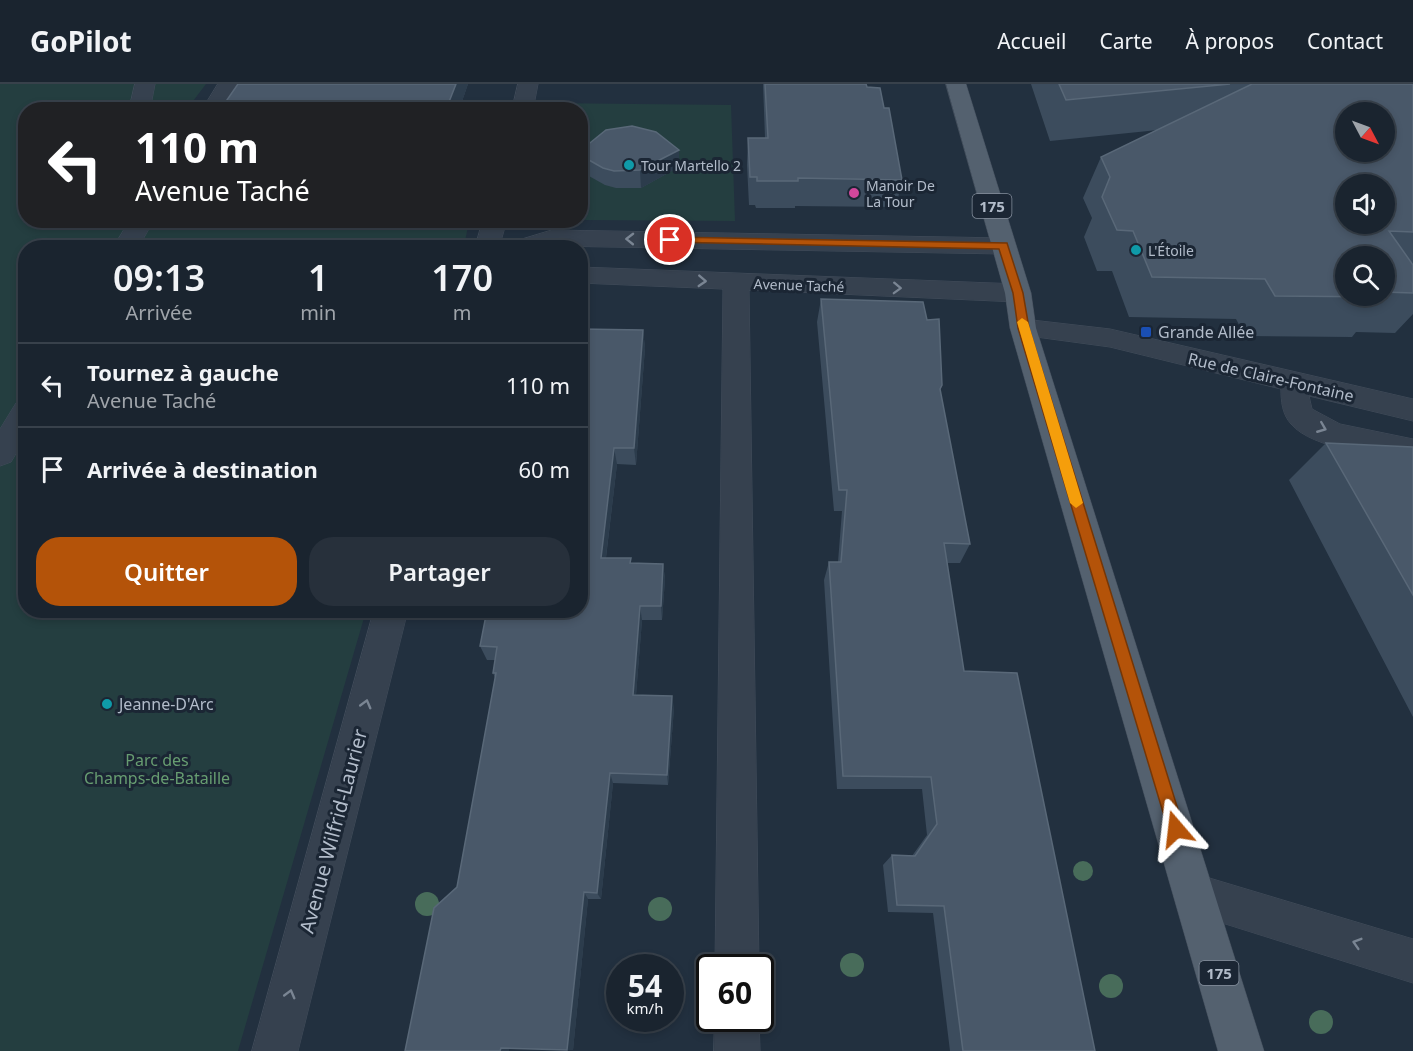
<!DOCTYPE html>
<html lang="fr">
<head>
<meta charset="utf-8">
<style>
	body { margin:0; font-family:"Noto Sans",sans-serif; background:#27303b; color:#f1f3f6; height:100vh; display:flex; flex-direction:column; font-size:22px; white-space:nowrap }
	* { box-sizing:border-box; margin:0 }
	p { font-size:20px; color:#9fa4aa }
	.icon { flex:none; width:33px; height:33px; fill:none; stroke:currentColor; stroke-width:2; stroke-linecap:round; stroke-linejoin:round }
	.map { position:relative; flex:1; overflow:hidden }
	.details { position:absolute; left:18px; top:156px; width:570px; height:378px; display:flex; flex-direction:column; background:#1a242f; border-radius:24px; box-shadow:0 3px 9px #0003,0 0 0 2px #38414b }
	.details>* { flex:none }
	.top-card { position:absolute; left:18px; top:18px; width:570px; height:126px; border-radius:24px; box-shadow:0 3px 9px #0003,0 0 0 2px #38414b; background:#202124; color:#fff; overflow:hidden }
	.needle { width:39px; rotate:131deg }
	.tools { position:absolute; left:1335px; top:18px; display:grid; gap:12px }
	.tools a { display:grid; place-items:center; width:60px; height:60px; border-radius:50%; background:#1a242f; box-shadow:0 3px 9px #0003,0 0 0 2px #38414b; font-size:30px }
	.speed { position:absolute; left:606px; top:870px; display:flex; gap:12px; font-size:30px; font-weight:700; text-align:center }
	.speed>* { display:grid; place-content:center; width:78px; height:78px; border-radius:50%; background:#1a242f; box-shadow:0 3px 9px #0003,0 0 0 2px #38414b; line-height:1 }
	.speed small { font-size:15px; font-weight:400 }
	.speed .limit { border:3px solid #111; border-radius:9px; background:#fff; color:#111 }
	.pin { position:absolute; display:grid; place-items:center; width:51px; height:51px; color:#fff; margin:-26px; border:3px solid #fff; border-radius:50%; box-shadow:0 2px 6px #0007 }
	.me { position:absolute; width:66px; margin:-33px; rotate:343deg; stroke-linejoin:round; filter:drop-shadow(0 0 4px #0008) }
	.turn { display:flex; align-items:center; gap:21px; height:126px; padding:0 18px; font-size:27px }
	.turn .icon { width:78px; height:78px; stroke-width:2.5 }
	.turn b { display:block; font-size:42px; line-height:51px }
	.eta { display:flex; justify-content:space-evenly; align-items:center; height:102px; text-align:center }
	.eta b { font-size:36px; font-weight:600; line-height:42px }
	.primary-button { display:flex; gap:12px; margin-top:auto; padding:12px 18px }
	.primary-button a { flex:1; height:69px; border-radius:24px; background:#b45309; color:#fff; font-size:24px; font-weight:600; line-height:69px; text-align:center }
	.primary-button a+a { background:#27303b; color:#f1f3f6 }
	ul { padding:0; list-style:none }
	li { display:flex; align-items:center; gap:18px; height:84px; padding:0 18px; border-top:2px solid #38414b }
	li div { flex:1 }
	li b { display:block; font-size:22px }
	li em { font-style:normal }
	header { display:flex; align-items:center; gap:36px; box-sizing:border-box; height:84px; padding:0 30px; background:#1a242f; border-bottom:2px solid #38414b }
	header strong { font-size:28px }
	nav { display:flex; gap:33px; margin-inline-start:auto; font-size:21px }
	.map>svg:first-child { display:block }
	.green { fill:#243e40 }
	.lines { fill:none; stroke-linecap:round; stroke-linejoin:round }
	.minor-casing { stroke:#424d5b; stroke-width:1 }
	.major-casing { stroke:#424d5b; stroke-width:1 }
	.minor { fill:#36414f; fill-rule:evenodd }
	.major { fill:#54616f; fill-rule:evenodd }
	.tree { fill:#486c5a }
	.wall { fill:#3c4c5d }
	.shaded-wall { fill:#2c3c4c }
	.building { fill:#495869; stroke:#596878; stroke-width:1.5; fill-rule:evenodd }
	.oneway { stroke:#7a8593 }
	.route { fill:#b45309; stroke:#753606; stroke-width:1.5 }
	.slow { fill:#f59e0b }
	.culture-dot { fill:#0f9aa8; stroke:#1b2634; stroke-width:2 }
	.hotel-dot { fill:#d1479c; stroke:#1b2634; stroke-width:2 }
	.transit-dot { fill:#1a4fb4; stroke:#1b2634; stroke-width:2 }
	.labels { text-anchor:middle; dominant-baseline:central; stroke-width:6; stroke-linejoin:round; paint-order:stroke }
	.far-poi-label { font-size:14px; fill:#b2bcca; stroke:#1b2634; text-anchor:start }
	.far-street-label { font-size:14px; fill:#b2bcca; stroke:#1b2634 }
	.shield { fill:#1b2634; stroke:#858f9d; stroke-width:1.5 }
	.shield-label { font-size:15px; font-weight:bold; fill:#b2bcca }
	.poi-label { font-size:16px; fill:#b2bcca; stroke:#1b2634; text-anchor:start }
	.street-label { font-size:16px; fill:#b2bcca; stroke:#1b2634 }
	.park-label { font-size:16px; fill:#679d71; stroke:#1b2634 }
	.near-street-label { font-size:20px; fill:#b2bcca; stroke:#1b2634 }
</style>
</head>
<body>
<header>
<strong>GoPilot</strong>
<nav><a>Accueil</a><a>Carte</a><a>À propos</a><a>Contact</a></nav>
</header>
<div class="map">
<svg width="1413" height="967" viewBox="0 0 1413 967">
	<rect width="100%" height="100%" fill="#22303f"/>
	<!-- green -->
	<path class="green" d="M 0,0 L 206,0 L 187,25 L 26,26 L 26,136 L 469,137 L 464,163 L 26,164 L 26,526 L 366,527 L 238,967 L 0,967 Z
		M 543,19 L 731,21 L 735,137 L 581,136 L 580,26 L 541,26 Z"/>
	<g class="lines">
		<!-- minor casing -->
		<g class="minor-casing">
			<path id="minor" d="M 135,0 L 155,0 L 150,26 L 129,26 Z
				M 218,0 L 238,0 L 223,26 L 202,26 Z
				M 518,0 L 538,0 L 533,26 L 512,26 Z
				M 130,136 L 154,136 L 138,164 L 113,164 Z
				M 483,136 L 507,136 L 499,164 L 475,164 Z
				M 552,146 L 1004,154 L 1013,157 L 1016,162 L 1013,167 L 1004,170 L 554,162 L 510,164 L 513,158 Z
				M 580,183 L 1018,200 L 1027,203 L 1031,209 L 1027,215 L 1018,218 L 749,206 L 759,884 L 715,884 L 723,205 L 580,199 Z
				M 1023,235 L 1110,245 L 1413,315 L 1413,337 L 1309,312 L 1312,325 L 1340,340 L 1413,355 L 1413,379 C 1382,372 1312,365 1291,340 C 1282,330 1281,317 1281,305 L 1110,263 L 1014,250 L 1010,244 L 1014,238 Z
				M 26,316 L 26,353 L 11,378 L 0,382 L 0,345 L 16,319 Z
				M 374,526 L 408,526 L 298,967 L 252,967 Z
				M 1196,790 L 1413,855 L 1413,899 L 1181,826 L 1175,811 L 1181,796 Z
				M 715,934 L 759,934 L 760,967 L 714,967 Z"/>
		</g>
		<!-- major casing -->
		<g class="major-casing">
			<path id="major" d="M 946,0 L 966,0 L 1031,209 L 1036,244 L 1264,967 L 1218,967 L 1010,244 L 1005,209 Z"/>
		</g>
		<!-- minor -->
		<use href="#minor" class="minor"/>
		<!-- major -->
		<use href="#major" class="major"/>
	</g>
	<!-- trees -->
	<g class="tree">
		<circle cx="1083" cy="787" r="10"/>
		<circle cx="427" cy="820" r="12"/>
		<circle cx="660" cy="825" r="12"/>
		<circle cx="852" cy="881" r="12"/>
		<circle cx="1111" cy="902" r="12"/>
		<circle cx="1321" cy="938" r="12"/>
	</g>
	<!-- wall -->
	<path class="wall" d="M 238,0 L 468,0 L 459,26 L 220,26 Z
		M 763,0 L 866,0 L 867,3 L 884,24 L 902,96 L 896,123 L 795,122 L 795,124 L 756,124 L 755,121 L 749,121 L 747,81 L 748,54 L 765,54 Z
		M 1031,0 L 1413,0 L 1413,230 L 1395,249 L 1356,248 L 1352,253 L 1245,252 L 1236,235 L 1129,233 L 1112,187 L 1097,187 L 1084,153 L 1092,134 L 1083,114 L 1101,73 L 1158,46 L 1050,57 Z
		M 679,66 L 679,83 L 641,104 L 616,104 L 605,101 L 580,87 L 580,67 Z
		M 821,215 L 942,301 L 940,307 L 970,460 L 960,479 L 947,479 L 964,587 L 1095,967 L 950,967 L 933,829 L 888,828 L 883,781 L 892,771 L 912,772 L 927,751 L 922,705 L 837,705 L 824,496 L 829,478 L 838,478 L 842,427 L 834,427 L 817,238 Z
		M 580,245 L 643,246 L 645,264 L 636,381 L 617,380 L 606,474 L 631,479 L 663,480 L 665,495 L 662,536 L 642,536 L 636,611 L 674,624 L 668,701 L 613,699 L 601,815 L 588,815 L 573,966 L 509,964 L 509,967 L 405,967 L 457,803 L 495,594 L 493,589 L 495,576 L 487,576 L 480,562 L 580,526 Z
		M 1326,359 L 1413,363 L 1413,633 L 1289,396 Z"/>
	<!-- shaded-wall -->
	<path class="shaded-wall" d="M 456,0 L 468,0 L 459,26 L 448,26 L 447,23 Z
		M 679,66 L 679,83 L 641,104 L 640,86 Z
		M 643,246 L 645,264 L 636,381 L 634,364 Z
		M 614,364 L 617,380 L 604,489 L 601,474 Z
		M 663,480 L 665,495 L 662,536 L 661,522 Z
		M 640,522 L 642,536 L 635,623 L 633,611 Z
		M 672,612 L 674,624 L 668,701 L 667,691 Z
		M 610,689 L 613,699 L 601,815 L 597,809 Z
		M 584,808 L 588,815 L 573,966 L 567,966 Z
		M 501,964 L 509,964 L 509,967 L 500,967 Z"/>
	<!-- building -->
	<path class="building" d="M 238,0 L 456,0 L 447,23 L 387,23 L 386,26 L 220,26 Z
		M 765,0 L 866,0 L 867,3 L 880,4 L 884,24 L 889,24 L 902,96 L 798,94 L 798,97 L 757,97 L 757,93 L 750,93 L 748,54 L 768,54 Z
		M 1059,0 L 1230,0 L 1066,16 Z
		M 1252,0 L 1413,0 L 1413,148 L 1389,147 L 1413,181 L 1413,209 L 1384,208 L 1384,172 L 1346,172 L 1346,212 L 1384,212 L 1384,209 L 1387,213 L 1275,212 L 1265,195 L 1152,193 L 1133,147 L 1117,146 L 1102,113 L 1110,93 L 1101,73 ZM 1346,28 L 1384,28 L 1384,68 L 1346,68 ZM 1346,100 L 1384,100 L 1384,140 L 1346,140 Z
		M 632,42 L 656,48 L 679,66 L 640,86 L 614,87 L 603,84 L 580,71 L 580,67 L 606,46 Z
		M 821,215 L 923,218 L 927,236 L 939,235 L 942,301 L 940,305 L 970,460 L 944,459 L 964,587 L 1017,589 L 1095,967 L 963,967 L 944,822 L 897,821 L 892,771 L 915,772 L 937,740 L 931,693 L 843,692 L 829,478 L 841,478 L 847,406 L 839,406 Z
		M 580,245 L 643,246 L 634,364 L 614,364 L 601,474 L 631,474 L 630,479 L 663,480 L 661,522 L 640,522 L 633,611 L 672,612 L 667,691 L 610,689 L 597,809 L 584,808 L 567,966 L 501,964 L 500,967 L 405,967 L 434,824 L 457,803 L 496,589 L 493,589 L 497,563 L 480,562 L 487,526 L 580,526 Z
		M 1326,359 L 1413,363 L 1413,511 Z"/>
	<!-- one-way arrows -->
	<defs><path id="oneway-chevron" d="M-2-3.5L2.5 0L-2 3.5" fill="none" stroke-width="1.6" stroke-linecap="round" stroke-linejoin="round" transform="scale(1.5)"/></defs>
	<g class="oneway">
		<use href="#oneway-chevron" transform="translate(630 155) rotate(-179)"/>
		<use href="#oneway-chevron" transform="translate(702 197) rotate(3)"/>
		<use href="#oneway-chevron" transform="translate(897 204) rotate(2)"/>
		<use href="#oneway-chevron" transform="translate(1322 344) rotate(22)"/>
		<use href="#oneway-chevron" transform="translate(366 620) rotate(-75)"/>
		<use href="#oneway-chevron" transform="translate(1357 859) rotate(-163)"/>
		<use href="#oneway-chevron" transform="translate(290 910) rotate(-75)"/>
	</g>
	<!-- route -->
	<path class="route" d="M 670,153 L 1007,159 L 1023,209 L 1029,244 L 1184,745 L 1182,751 L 1176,753 L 1170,751 L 1168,745 L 1018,244 L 1013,209 L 999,165 L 666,158 L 665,156 Z"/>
	<!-- slow -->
	<path class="slow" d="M 1022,234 L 1028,238 L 1083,419 L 1076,424 L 1070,419 L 1017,238 Z"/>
	<!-- markers -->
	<g class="culture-dot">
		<circle cx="629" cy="81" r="6"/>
		<circle cx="1136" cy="166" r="6"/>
		<circle cx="107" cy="620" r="6"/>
	</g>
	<circle class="hotel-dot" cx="854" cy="109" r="6"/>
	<rect class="transit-dot" x="1140" y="242" width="12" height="12" rx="3"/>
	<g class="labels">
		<!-- far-poi labels -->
		<g class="far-poi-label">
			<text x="641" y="81">Tour Martello 2</text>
			<text x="866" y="101">Manoir De<tspan x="866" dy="16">La Tour</tspan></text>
			<text x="1148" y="166">L'Étoile</text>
		</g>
		<!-- far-street labels -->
		<g class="far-street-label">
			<text transform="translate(799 201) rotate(2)">Avenue Taché</text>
		</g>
		<!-- shield labels -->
		<g class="shield">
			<rect x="972.5" y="110" width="39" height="24" rx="4.5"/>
			<rect x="1199.5" y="877" width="39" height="24" rx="4.5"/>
		</g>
		<g class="shield-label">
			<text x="992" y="122">175</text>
			<text x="1219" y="889">175</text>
		</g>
		<!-- poi labels -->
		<g class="poi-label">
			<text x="1158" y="248">Grande Allée</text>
			<text x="119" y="620">Jeanne-D'Arc</text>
		</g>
		<!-- street labels -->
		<g class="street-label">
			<text transform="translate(1271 293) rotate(13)">Rue de Claire-Fontaine</text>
		</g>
		<!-- park labels -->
		<g class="park-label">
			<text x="157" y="676">Parc des<tspan x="157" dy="18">Champs-de-Bataille</tspan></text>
		</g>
		<!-- near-street labels -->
		<g class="near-street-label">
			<text transform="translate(333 747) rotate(-75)">Avenue Wilfrid-Laurier</text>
		</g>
	</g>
</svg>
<div class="tools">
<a><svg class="needle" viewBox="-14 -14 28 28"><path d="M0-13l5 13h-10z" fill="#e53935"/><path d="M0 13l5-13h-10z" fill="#9fa4aa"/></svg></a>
<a><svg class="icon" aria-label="sound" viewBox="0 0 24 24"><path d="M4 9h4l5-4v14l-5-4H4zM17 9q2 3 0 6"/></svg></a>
<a><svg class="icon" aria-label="search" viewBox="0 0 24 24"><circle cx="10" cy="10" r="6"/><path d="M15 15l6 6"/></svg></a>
</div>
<div class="speed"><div>54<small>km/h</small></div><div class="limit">60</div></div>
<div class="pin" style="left:670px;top:156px;background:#d93025"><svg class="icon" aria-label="arrive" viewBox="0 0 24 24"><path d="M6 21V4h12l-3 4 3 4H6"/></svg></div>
<svg class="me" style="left:1176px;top:745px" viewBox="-20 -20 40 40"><path d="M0-17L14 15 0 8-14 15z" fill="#b45309" stroke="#fff" stroke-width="4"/></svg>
<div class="top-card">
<div class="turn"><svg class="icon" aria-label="left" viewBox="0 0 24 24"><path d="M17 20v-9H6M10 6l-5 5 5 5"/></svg><div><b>110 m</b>Avenue Taché</div></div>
</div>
<section class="details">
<div class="eta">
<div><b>09:13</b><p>Arrivée</p></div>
<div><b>1</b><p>min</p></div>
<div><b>170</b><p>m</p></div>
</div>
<ul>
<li><svg class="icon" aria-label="left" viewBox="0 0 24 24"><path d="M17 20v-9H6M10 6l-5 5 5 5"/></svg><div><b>Tournez à gauche</b><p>Avenue Taché</p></div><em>110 m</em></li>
<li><svg class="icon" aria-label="arrive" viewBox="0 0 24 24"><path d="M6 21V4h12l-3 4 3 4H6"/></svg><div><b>Arrivée à destination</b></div><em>60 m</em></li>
</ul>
<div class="primary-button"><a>Quitter</a><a>Partager</a></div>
</section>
</div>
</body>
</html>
